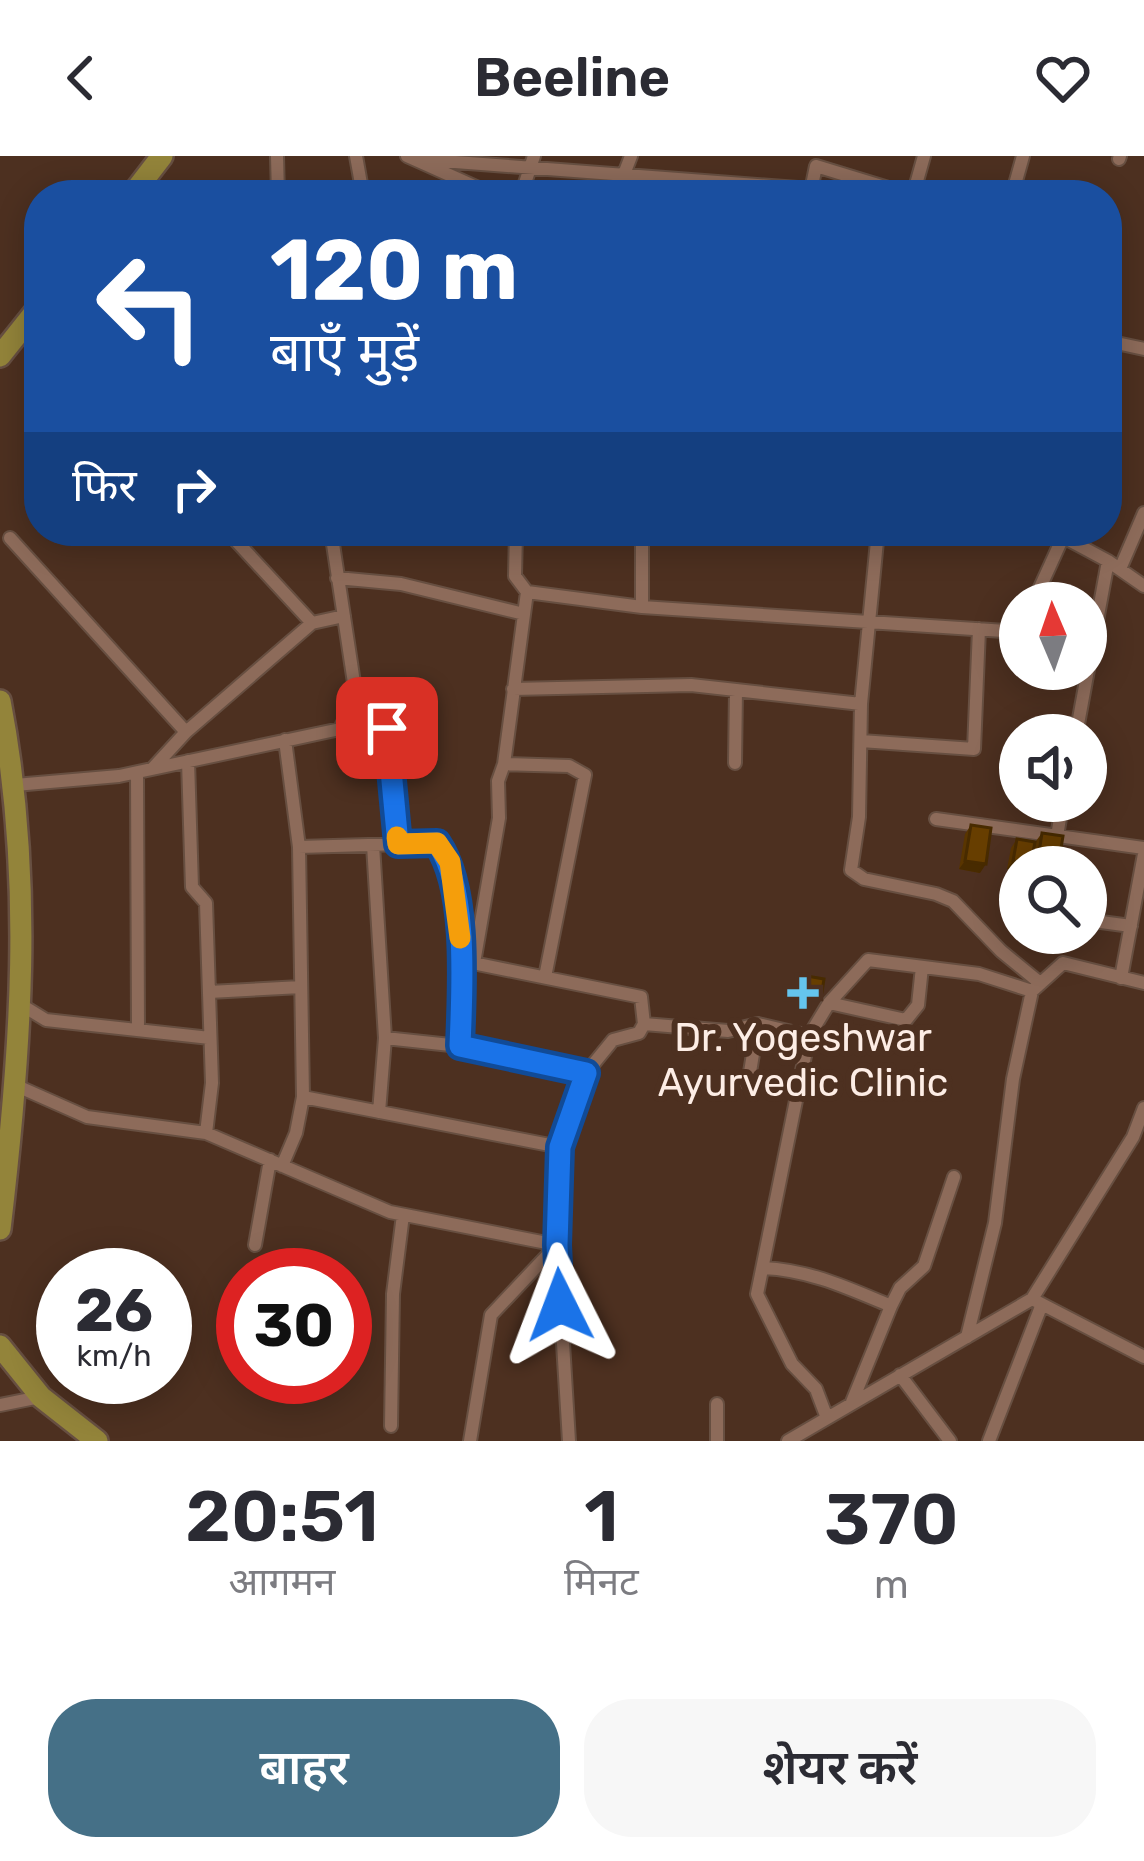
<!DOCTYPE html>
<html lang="hi">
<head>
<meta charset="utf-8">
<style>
	body { margin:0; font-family:Rubik,"Noto Sans Devanagari",sans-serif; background:#f7f7f7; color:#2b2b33; height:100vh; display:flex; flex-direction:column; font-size:45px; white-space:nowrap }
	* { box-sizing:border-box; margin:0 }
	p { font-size:39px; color:#7c7c81 }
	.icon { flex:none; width:66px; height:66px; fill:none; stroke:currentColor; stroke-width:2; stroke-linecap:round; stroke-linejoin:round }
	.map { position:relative; height:1285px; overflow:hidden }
	.side { display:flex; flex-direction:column; background:#fff; flex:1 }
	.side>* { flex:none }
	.hud { position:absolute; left:24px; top:24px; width:1098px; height:366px; border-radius:48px; box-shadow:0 6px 30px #0003; background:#1a4fa0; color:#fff; overflow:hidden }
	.needle { width:78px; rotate:358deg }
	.fabs { position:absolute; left:999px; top:426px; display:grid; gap:24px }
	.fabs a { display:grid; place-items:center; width:108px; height:108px; border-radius:50%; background:#fff; box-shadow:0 6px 30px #0003; font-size:60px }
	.speed { position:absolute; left:36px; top:1092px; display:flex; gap:24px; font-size:60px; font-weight:700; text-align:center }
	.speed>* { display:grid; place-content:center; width:156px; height:156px; border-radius:50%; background:#fff; box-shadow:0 6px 30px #0003; line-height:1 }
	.speed small { font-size:30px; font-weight:400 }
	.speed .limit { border:18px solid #d22; background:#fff; color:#111 }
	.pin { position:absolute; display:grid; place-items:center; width:102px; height:102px; color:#fff; margin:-51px; border-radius:24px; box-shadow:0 6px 18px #0006 }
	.me { position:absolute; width:132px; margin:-66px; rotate:357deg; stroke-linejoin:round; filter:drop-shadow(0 0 9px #0008) }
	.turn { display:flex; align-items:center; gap:42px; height:252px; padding:0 48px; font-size:54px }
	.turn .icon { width:156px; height:156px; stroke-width:2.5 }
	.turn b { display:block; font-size:84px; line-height:102px }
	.then { display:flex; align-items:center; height:114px; padding:0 48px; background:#0003; gap:24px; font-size:45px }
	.eta { display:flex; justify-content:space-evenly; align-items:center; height:204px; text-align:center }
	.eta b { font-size:72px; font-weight:600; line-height:84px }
	.button { display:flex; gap:24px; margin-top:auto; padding:24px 48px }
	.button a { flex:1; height:138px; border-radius:48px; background:#457087; color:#fff; font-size:48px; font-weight:600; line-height:138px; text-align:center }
	.button a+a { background:#f7f7f7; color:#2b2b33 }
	header { display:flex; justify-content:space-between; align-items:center; height:156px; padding:0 48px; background:#fff; font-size:54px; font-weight:600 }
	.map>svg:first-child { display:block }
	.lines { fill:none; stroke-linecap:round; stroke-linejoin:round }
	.street-casing { stroke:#674f41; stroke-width:16 }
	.primary-casing { stroke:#674f41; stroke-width:26 }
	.street { stroke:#8d6b5a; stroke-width:12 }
	.primary { stroke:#93843a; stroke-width:21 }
	.wall { fill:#593500 }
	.shaded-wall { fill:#482b00 }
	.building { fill:#673e00; stroke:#482b00; stroke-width:3 }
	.route-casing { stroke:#114b97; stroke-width:30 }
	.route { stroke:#1a73e8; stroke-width:21 }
	.slow { stroke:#f59e0b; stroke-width:21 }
	.poi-dot { fill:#65c5ee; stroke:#4d3020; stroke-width:4.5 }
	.labels { text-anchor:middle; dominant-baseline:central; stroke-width:12; stroke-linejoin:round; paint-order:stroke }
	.poi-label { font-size:39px; fill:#fdede5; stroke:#4d3020 }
</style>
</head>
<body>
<header><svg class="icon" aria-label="back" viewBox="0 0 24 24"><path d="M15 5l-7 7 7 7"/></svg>Beeline<svg class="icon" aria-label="heart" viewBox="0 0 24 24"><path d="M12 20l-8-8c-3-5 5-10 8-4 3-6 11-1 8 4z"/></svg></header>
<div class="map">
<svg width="1144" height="1285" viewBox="0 0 1144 1285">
	<rect width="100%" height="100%" fill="#4d3020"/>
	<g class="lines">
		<!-- street casing -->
		<g class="street-casing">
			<path id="street" d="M 277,0 L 278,39
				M 356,0 L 363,39
				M 407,0 L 494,39
				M 417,0 L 416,3 L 811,33
				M 1119,3 L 1120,0
				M 521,39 L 534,0
				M 616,39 L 631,0
				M 810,39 L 816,10 L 911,39
				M 913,39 L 924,0
				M 1012,39 L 1023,0
				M 1107,185 L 1144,193
				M 227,375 L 312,467
				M 331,375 L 356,540 L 340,573
				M 878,375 L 861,548 L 859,661 L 851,714 L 864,723 L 936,738 L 953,745 L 1001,795 L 1040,827
				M 1052,375 L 1108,405 L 1144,430
				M 10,382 L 186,576
				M 1120,413 L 1144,357
				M 337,422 L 401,428 L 524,458
				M 527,436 L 642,451 L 1020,476
				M 1033,447 L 1063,381
				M 642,451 L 642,375
				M 513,533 L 691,529 L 861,548
				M 1076,579 L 1108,405
				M 861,585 L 974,593 L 979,473
				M 188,605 L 192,731 L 206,747 L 212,927 L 206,977
				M 735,607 L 736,534
				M 504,608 L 569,610 L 585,619 L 545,821
				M 153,612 L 186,576 L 312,467 L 344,460
				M 137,617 L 138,874
				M 15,629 L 119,620 L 340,573 L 387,572 L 398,688
				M 936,663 L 1144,692
				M 1057,680 L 1063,645
				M 373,689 L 385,882 L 379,956
				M 299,691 L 437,687 C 469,733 462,834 460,890
				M 1086,764 L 1131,770
				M 463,805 L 641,841 L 644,868 L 728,875 L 758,868 L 809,880 L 757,1138 L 792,1208 L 816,1233 L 827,1262
				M 474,807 L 499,662 L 498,625 L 504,608 L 527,436 L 515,420 L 516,375
				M 1121,822 L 1144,698
				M 209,836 L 301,831
				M 829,847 L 906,864 L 918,849 L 922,811
				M 20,848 L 46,864 L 210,882
				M 809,880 L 829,847 L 868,804 L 979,818 L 1032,835
				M 385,882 L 460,890 L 586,917
				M 748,928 L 758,868
				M 17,930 L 87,961 L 206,977 L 390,1056 L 557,1089
				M 303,941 L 560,991
				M 1144,952 L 1133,981 L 1032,1143 L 1144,1201
				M 282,1010 L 296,977 L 303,941 L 299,691 L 285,584
				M 255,1089 L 270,1004
				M 763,1112 C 810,1114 848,1132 891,1150
				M 967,1181 L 995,1067 L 1013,923 L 1032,835 L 1063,807 L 1144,827
				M 900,1219 L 950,1285
				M 852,1246 L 891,1150 L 900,1132 L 924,1110 L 954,1021
				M 0,1249 L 40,1241
				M 391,1270 L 393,1138 L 403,1059
				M 470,1285 L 491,1159 L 557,1089
				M 569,1285 L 557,1089 L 560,991 L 586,917 L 613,884 L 639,877 L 644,868
				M 717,1285 L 717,1248
				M 788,1285 L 1032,1143
				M 989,1285 L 1042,1148"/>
		</g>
		<!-- primary casing -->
		<g class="primary-casing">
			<path id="primary" d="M 132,39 L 162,0
				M 0,200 L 39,151
				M 0,545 C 34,721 21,897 0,1073
				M 0,1190 L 41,1241 L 97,1285"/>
		</g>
		<!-- street -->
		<use href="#street" class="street"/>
		<!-- primary -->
		<use href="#primary" class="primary"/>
	</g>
	<!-- wall -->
	<path class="wall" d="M 971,669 L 980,717 L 959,713 L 965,678 Z
		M 1042,677 L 1058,711 L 1032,711 L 1036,685 Z
		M 1017,683 L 1031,707 L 1029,711 L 1020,711 L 1020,715 L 1007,713 L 1011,692 Z"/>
	<!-- shaded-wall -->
	<path class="shaded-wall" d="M 965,705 L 986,708 L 980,717 L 959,713 Z
		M 1013,705 L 1031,707 L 1029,711 L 1020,711 L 1020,715 L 1007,713 Z
		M 799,831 L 822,836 L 816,844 L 793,839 Z"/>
	<!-- building -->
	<path class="building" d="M 971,669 L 991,672 L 986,708 L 965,705 Z
		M 1042,677 L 1063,680 L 1058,711 L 1037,710 Z
		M 1017,683 L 1035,686 L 1031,707 L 1013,705 Z
		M 1086,721 L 1093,722 L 1088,752 L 1086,751 Z
		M 801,819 L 824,823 L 822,836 L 799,831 Z"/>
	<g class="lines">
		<!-- route casing -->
		<g class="route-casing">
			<path id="route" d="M 387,572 L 398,688 L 437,687 C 469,733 462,834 460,890 L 586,917 L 560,991 L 557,1089 L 560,1149"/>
		</g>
		<!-- route -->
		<use href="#route" class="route"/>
		<!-- slow -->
		<path class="slow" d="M 397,681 L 398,688 L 437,687 L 450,706 L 460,782"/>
	</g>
	<!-- markers -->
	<path class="poi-dot" d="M797 819h12v12h12v12h-12v12h-12v-12h-12v-12h12z"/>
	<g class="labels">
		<!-- poi labels -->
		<g class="poi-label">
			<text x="803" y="882">Dr. Yogeshwar<tspan x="803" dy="45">Ayurvedic Clinic</tspan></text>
		</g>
	</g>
</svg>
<div class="fabs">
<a><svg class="needle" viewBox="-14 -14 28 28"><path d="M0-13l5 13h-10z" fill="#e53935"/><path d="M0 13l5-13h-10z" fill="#7c7c81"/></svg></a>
<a><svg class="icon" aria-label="sound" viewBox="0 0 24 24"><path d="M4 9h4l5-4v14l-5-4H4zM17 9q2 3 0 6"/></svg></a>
<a><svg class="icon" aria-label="search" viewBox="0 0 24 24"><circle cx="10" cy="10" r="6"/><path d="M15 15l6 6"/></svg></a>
</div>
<div class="speed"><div>26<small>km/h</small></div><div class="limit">30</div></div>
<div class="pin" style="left:387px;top:572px;background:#d93025"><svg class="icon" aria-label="arrive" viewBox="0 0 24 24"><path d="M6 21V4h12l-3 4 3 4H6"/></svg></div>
<svg class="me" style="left:560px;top:1149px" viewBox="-20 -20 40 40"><path d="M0-17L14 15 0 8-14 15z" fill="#1a73e8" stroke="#fff" stroke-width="4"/></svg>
<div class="hud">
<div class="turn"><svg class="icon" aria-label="left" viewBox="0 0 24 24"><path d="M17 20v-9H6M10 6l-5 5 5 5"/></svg><div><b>120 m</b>बाएँ मुड़ें</div></div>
<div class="then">फिर<svg class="icon" aria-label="right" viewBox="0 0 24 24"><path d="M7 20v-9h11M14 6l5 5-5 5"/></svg></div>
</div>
</div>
<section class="side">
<div class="eta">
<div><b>20:51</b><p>आगमन</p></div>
<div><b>1</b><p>मिनट</p></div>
<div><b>370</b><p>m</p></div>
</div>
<div class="button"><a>बाहर</a><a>शेयर करें</a></div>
</section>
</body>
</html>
